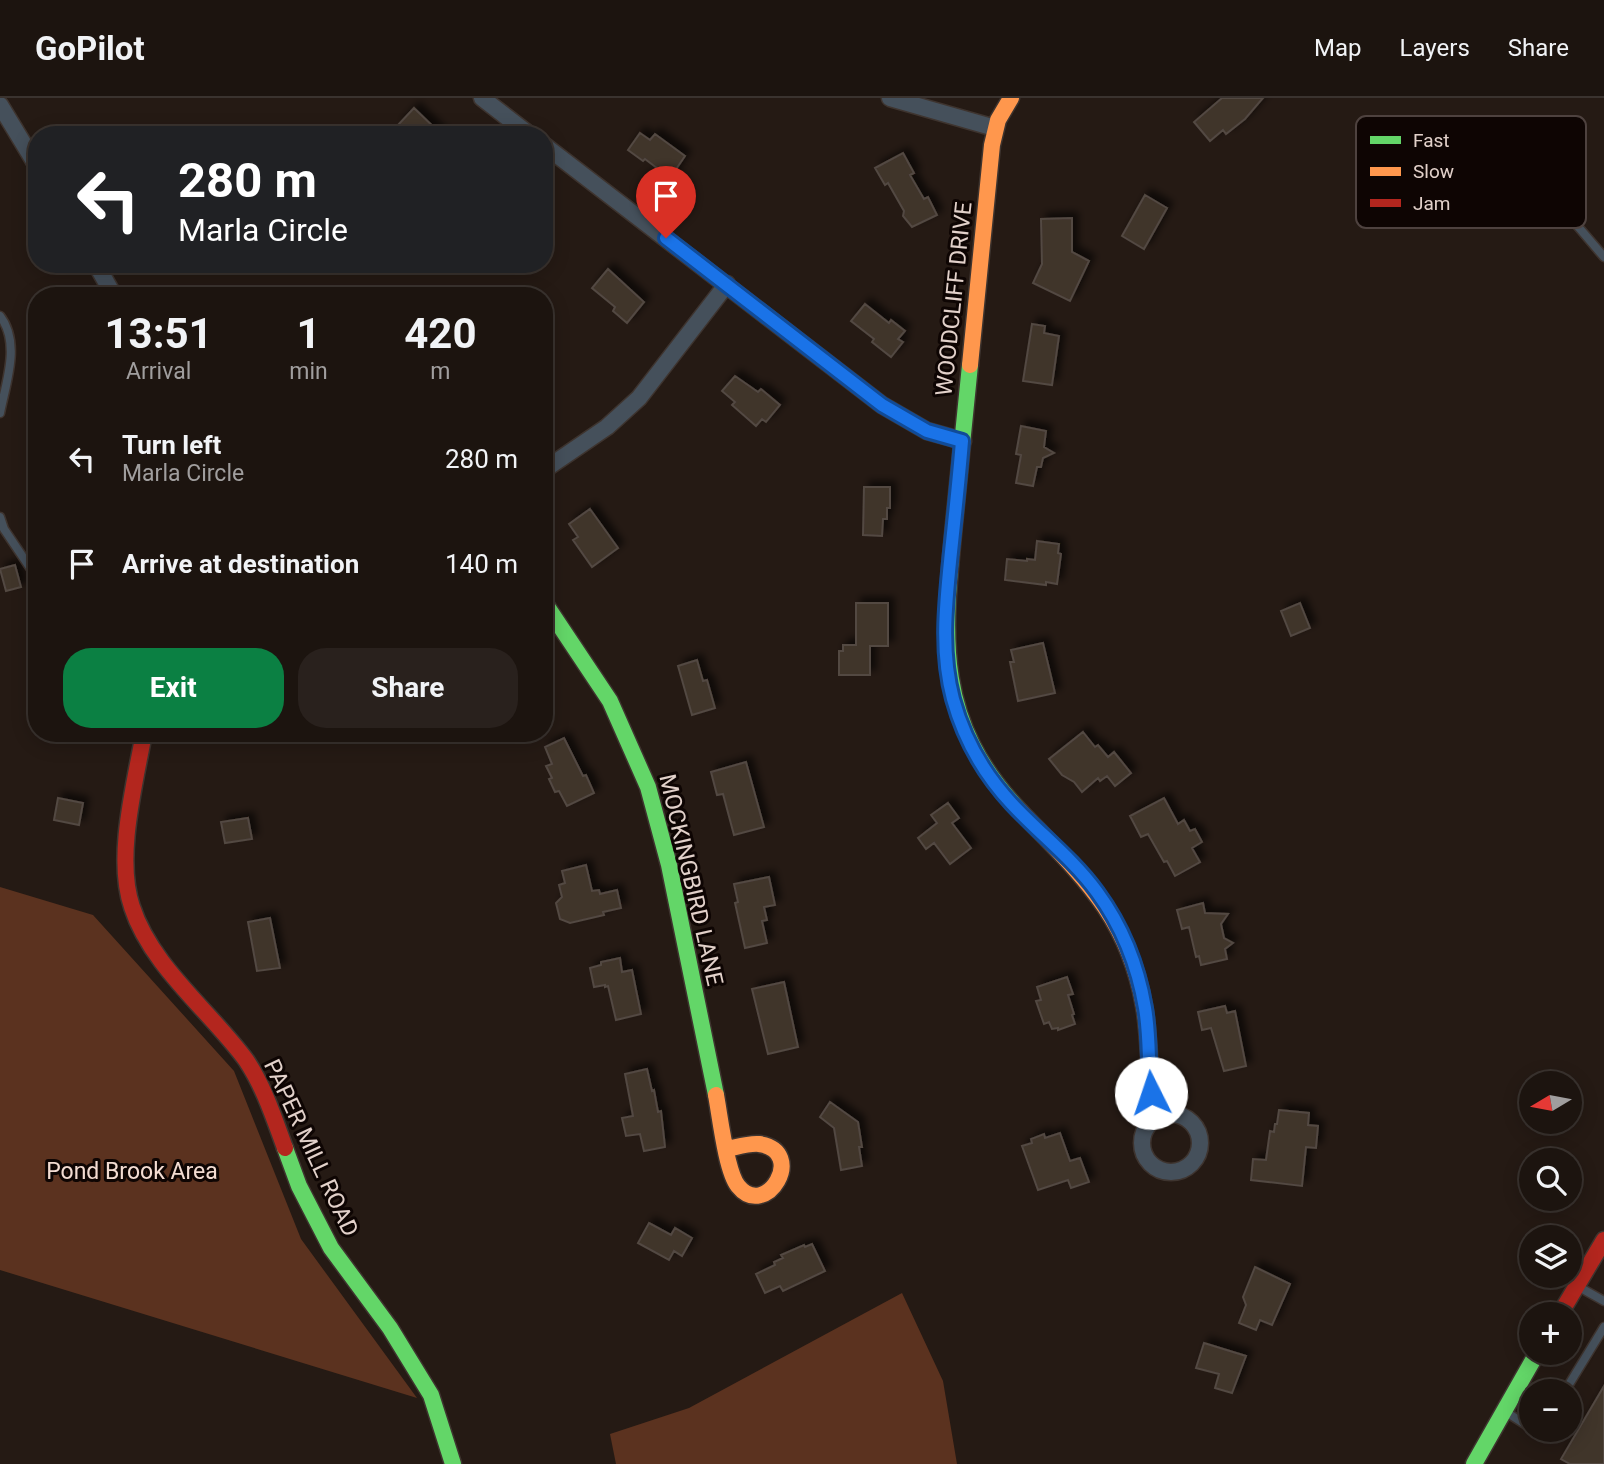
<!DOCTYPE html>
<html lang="en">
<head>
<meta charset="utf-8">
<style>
	body { margin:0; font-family:Roboto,sans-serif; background:#29211d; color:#f1f3f6; height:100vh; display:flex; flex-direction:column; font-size:26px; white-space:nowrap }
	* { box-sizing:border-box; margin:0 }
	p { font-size:23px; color:#a09e9e }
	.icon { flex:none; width:38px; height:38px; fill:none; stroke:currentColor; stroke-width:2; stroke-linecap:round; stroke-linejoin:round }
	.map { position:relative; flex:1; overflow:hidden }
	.panel { position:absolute; left:28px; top:189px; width:525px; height:455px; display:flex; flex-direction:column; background:#1c140f; border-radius:28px; box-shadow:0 4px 18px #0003,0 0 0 2px #3a332f }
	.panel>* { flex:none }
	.banner { position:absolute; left:28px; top:28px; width:525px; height:147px; border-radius:28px; box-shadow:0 4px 18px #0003,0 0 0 2px #3a332f; background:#202124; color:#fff; overflow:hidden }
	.needle { width:46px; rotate:260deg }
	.tools { position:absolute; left:1519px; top:973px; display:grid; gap:14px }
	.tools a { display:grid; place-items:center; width:63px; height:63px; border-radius:50%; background:#1c140f; box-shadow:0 4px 18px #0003,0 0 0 2px #3a332f; font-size:35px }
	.pin { position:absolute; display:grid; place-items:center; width:60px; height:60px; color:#fff; margin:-72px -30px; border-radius:50% 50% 50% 0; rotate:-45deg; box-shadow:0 0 7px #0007 }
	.pin .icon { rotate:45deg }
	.me { position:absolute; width:77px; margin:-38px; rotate:356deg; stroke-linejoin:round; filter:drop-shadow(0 0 5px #0008) }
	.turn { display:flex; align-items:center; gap:24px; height:147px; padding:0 35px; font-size:32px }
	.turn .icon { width:91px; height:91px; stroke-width:2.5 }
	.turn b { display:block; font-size:49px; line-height:60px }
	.eta { display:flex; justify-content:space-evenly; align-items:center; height:119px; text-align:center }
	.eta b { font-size:42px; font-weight:700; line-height:49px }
	.primary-button { display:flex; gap:14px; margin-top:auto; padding:14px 35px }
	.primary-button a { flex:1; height:80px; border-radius:28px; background:#0b8043; color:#fff; font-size:28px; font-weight:700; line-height:80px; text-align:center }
	.primary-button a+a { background:#29211d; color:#f1f3f6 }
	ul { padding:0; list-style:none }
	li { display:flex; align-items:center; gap:21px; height:105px; padding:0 35px }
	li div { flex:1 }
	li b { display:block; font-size:26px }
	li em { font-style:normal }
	header { display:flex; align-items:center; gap:42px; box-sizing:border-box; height:98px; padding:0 35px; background:#1c140f; border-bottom:2px solid #3a332f }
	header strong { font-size:33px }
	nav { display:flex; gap:38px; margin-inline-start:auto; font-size:24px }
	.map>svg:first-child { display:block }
	.green { fill:#5b321f }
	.building { fill:#40342c; stroke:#524842; stroke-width:2; filter:url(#shadow) }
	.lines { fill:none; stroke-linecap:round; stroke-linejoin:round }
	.lane-casing { stroke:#3e342f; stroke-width:11 }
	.street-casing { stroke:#3e342f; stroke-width:19 }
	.fast-casing { stroke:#3e342f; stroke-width:19 }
	.slow-casing { stroke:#3e342f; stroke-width:19 }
	.jam-casing { stroke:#3e342f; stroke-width:19 }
	.lane { stroke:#45505b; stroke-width:8 }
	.street { stroke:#45505b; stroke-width:16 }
	.fast { stroke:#63d668; stroke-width:16 }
	.slow { stroke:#ff974d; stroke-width:16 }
	.jam { stroke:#b3261e; stroke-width:16 }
	.route-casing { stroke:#114b97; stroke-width:18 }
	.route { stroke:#1a73e8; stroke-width:12 }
	.labels { text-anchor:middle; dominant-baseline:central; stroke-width:6; stroke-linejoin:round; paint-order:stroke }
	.street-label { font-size:23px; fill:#e2d1ca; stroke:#0e0503 }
	.park-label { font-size:23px; fill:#f3dcd2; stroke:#0e0503 }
	.key { fill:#0e0503; stroke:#4e423f; stroke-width:2 }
	.key-label { font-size:19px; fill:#e2d1ca }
</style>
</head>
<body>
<header>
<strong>GoPilot</strong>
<nav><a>Map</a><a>Layers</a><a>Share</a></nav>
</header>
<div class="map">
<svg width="1604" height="1366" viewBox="0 0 1604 1366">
	<defs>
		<filter id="shadow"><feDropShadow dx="5.5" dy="-5.5" stdDeviation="3.5" flood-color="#0009"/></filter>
	</defs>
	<rect width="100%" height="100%" fill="#251a14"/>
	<!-- green -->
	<path class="green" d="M 0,789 L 93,817 L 234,973 L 301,1141 L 417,1300 L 0,1172 Z
		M 902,1195 L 943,1283 L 957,1366 L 616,1366 L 610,1336 L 689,1310 Z"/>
	<!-- building -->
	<path class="building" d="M 1222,0 L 1263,0 L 1245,21 L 1226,36 L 1223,32 L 1210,43 L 1194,24 Z
		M 414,10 L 442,37 L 408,37 L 398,27 Z
		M 640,35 L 650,42 L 655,36 L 685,58 L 670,80 L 645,61 L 643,63 L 628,52 Z
		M 903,55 L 914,75 L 910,77 L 924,101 L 928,99 L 937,117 L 912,129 L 903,118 L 904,113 L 888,85 L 885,87 L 875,70 Z
		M 1145,97 L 1167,110 L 1144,151 L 1122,138 Z
		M 1072,120 L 1072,154 L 1089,163 L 1070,203 L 1033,185 L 1042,166 L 1041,121 Z
		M 608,171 L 644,204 L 627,225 L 613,213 L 615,209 L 592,190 Z
		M 865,206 L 889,225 L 891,222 L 905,233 L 898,241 L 903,244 L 891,259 L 872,244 L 874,241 L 851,223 Z
		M 1032,226 L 1045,228 L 1044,235 L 1059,238 L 1052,287 L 1023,283 Z
		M 735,278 L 758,294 L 761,291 L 780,307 L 766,324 L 762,321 L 756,328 L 732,307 L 735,304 L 722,293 Z
		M 1021,328 L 1046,333 L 1044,349 L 1054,355 L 1043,360 L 1041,369 L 1037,369 L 1033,388 L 1016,385 L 1021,357 L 1016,356 Z
		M 864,389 L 890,389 L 890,410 L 887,410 L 887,421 L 883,421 L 882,438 L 863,437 Z
		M 590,411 L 618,450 L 592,469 L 573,442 L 578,439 L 569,426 Z
		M 1037,443 L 1059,446 L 1058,455 L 1061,456 L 1057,486 L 1046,484 L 1046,487 L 1005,482 L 1007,461 L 1027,463 L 1027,461 L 1035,462 Z
		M 15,467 L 21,489 L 6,493 L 0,471 Z
		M 856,505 L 888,505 L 888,548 L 870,548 L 870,577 L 839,577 L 839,553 L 843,553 L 843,547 L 856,547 Z
		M 1300,505 L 1310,530 L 1291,538 L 1281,513 Z
		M 1043,545 L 1055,595 L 1018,603 L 1010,564 L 1014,564 L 1011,552 Z
		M 697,562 L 703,583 L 707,582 L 715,610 L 692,617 L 678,568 Z
		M 1083,634 L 1095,649 L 1098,647 L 1108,659 L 1114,654 L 1131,675 L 1115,688 L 1107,678 L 1100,683 L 1098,680 L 1082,694 L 1074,684 L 1062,677 L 1049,661 Z
		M 564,640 L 583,678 L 586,677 L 594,695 L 567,708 L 559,693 L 555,694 L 549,681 L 552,680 L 546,668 L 552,666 L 545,649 Z
		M 746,664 L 764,729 L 734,737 L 723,696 L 717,697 L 711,674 Z
		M 58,700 L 83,705 L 79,727 L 54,722 Z
		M 1164,700 L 1178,726 L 1184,722 L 1190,733 L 1195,731 L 1202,744 L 1192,750 L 1200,764 L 1175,778 L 1167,763 L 1164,764 L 1148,736 L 1141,739 L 1130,718 Z
		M 948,705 L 959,720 L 952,725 L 971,750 L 950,766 L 934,745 L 926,751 L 918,740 L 937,725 L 931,717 Z
		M 248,720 L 252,741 L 225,745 L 221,724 Z
		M 586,767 L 592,793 L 599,792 L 600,796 L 617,792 L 621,810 L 603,814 L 604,817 L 570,825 L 560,821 L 556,805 L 562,799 L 559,787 L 565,785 L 562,773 Z
		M 769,779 L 775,807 L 764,809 L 767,822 L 762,823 L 767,845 L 745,850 L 735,805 L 738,804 L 734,786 Z
		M 1203,805 L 1205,815 L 1228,816 L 1221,826 L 1224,840 L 1233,845 L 1225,851 L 1227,861 L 1201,867 L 1199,858 L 1196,859 L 1189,829 L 1182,831 L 1177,812 Z
		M 270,820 L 280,870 L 257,873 L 248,824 Z
		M 620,860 L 622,874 L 632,872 L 641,916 L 616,922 L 608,888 L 605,889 L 605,887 L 594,889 L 590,870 L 601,867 L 601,864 Z
		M 1067,879 L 1073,896 L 1068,897 L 1074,916 L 1072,917 L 1075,926 L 1058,932 L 1058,930 L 1052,931 L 1049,924 L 1044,926 L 1036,903 L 1041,902 L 1037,889 Z
		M 784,884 L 798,949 L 768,956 L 752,891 Z
		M 1225,908 L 1227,915 L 1235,913 L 1246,968 L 1224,973 L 1211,930 L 1202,932 L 1198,914 Z
		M 647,971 L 652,993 L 654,992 L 658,1014 L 661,1013 L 665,1049 L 644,1053 L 640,1036 L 626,1038 L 622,1020 L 633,1018 L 625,976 Z
		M 830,1004 L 858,1024 L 862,1049 L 859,1049 L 862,1068 L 841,1072 L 834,1030 L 820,1019 Z
		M 1279,1012 L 1309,1015 L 1308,1027 L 1318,1028 L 1316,1050 L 1306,1049 L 1302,1088 L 1251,1082 L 1253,1061 L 1266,1062 L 1270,1033 L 1274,1034 L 1275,1026 L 1277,1026 Z
		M 1060,1035 L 1070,1063 L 1080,1060 L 1089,1084 L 1071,1090 L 1068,1082 L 1038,1092 L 1022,1048 L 1032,1045 L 1031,1041 L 1044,1036 L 1045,1040 Z
		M 649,1125 L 671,1137 L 675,1130 L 692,1140 L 682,1158 L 674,1153 L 669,1162 L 638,1145 Z
		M 812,1146 L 825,1173 L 783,1193 L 780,1188 L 765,1195 L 756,1176 L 775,1167 L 774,1164 L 783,1160 L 781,1157 L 804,1147 L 805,1149 Z
		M 1255,1169 L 1290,1186 L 1272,1227 L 1260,1222 L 1256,1232 L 1239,1225 L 1246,1207 L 1243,1199 Z
		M 1204,1245 L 1246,1258 L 1232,1295 L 1215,1290 L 1219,1276 L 1196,1270 Z
		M 1604,1288 L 1604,1366 L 1570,1366 L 1561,1361 Z"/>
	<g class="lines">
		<!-- lane casing -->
		<g class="lane-casing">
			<path id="lane" d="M 1575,125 L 1604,159
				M 0,218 C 21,245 6,284 0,315
				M 0,419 L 4,431 L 37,480
				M 1579,1189 L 1604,1203
				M 1565,1293 L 1604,1229
				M 1506,1314 L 1531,1330"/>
		</g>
		<!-- street casing -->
		<g class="street-casing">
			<path id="street" d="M 482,0 L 530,37
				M 890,0 L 995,30
				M 0,7 L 37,68
				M 544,47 L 882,307 L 927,333 L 963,343
				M 96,166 L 114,198
				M 544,372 L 607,329 L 639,300 L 727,186
				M1142 1045a29 29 0 1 1 58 0a29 29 0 1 1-58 0Z"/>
		</g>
		<!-- fast casing -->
		<g class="fast-casing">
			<path id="fast" d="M 970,267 C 965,320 959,373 954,426 C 943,540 934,623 1020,713
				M 544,504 L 610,603 L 648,689 L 669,767 L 716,997
				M 285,1050 L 299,1088 L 331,1150 L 390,1230 L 431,1297 L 453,1366
				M 1474,1366 L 1537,1255"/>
		</g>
		<!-- slow casing -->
		<g class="slow-casing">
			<path id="slow" d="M 970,267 L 992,47 L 998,22 L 1011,0
				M 1020,713 C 1080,776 1128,817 1144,908 C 1151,945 1147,983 1157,1019
				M 716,997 C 720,1018 726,1073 738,1088 C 766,1123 808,1053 759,1046 C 749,1045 737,1049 727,1051"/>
		</g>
		<!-- jam casing -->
		<g class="jam-casing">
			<path id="jam" d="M 144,635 C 135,685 115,760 132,809 C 151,868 210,913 246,962 C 264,989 274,1020 285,1050
				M 1560,1216 L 1604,1142"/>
		</g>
		<!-- lane -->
		<use href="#lane" class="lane"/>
		<!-- street -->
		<use href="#street" class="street"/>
		<!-- fast -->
		<use href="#fast" class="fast"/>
		<!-- slow -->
		<use href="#slow" class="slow"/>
		<!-- jam -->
		<use href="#jam" class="jam"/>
	</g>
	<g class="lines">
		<!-- route casing -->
		<g class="route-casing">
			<path id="route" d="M 666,140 L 882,307 L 927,333 L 962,343 C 959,380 955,417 951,454 C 946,503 940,553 953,601 C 964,641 984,676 1012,706 C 1040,736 1073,761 1097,794 C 1122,828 1138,869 1145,910 C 1150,938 1148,967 1151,995"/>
		</g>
		<!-- route -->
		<use href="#route" class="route"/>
	</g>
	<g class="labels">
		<!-- street labels -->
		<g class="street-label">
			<text transform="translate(954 201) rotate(-84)">WOODCLIFF DRIVE</text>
			<text transform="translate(691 782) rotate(77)">MOCKINGBIRD LANE</text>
			<text transform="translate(311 1050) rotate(65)">PAPER MILL ROAD</text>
		</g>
		<!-- park labels -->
		<g class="park-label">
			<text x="132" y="1073">Pond Brook Area</text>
		</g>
	</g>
	<!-- legend -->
	<rect x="1356" y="18" width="230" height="112" rx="10" class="key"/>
	<rect x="1370" y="38" width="31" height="8" fill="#63d668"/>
	<rect x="1370" y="69" width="31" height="9" fill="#ff974d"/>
	<rect x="1370" y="101" width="31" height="8" fill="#b3261e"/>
	<g class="key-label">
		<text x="1413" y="49">Fast</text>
		<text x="1413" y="80">Slow</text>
		<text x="1413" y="112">Jam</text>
	</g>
</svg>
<div class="tools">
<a><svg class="needle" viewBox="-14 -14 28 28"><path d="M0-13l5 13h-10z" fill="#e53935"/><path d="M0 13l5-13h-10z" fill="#a09e9e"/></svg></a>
<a><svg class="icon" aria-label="search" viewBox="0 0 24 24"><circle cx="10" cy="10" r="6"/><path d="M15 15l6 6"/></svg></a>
<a><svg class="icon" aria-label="layers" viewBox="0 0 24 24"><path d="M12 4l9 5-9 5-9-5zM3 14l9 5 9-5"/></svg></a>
<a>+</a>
<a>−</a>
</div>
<div class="pin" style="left:666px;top:140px;background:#d93025"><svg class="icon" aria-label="arrive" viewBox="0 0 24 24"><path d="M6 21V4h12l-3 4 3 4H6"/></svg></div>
<svg class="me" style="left:1151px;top:995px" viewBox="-20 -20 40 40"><circle r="19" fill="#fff"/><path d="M0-13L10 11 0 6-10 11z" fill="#1a73e8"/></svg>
<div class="banner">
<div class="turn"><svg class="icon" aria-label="left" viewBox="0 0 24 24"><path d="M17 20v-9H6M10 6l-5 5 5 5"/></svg><div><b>280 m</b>Marla Circle</div></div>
</div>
<section class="panel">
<div class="eta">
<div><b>13:51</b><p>Arrival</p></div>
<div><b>1</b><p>min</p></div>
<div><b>420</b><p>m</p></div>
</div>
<ul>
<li><svg class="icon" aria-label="left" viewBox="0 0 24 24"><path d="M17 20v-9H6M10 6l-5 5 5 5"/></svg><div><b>Turn left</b><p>Marla Circle</p></div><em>280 m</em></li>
<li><svg class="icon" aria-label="arrive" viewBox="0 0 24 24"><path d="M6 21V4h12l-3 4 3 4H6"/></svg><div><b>Arrive at destination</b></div><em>140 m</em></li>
</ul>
<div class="primary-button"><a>Exit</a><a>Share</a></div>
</section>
</div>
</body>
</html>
